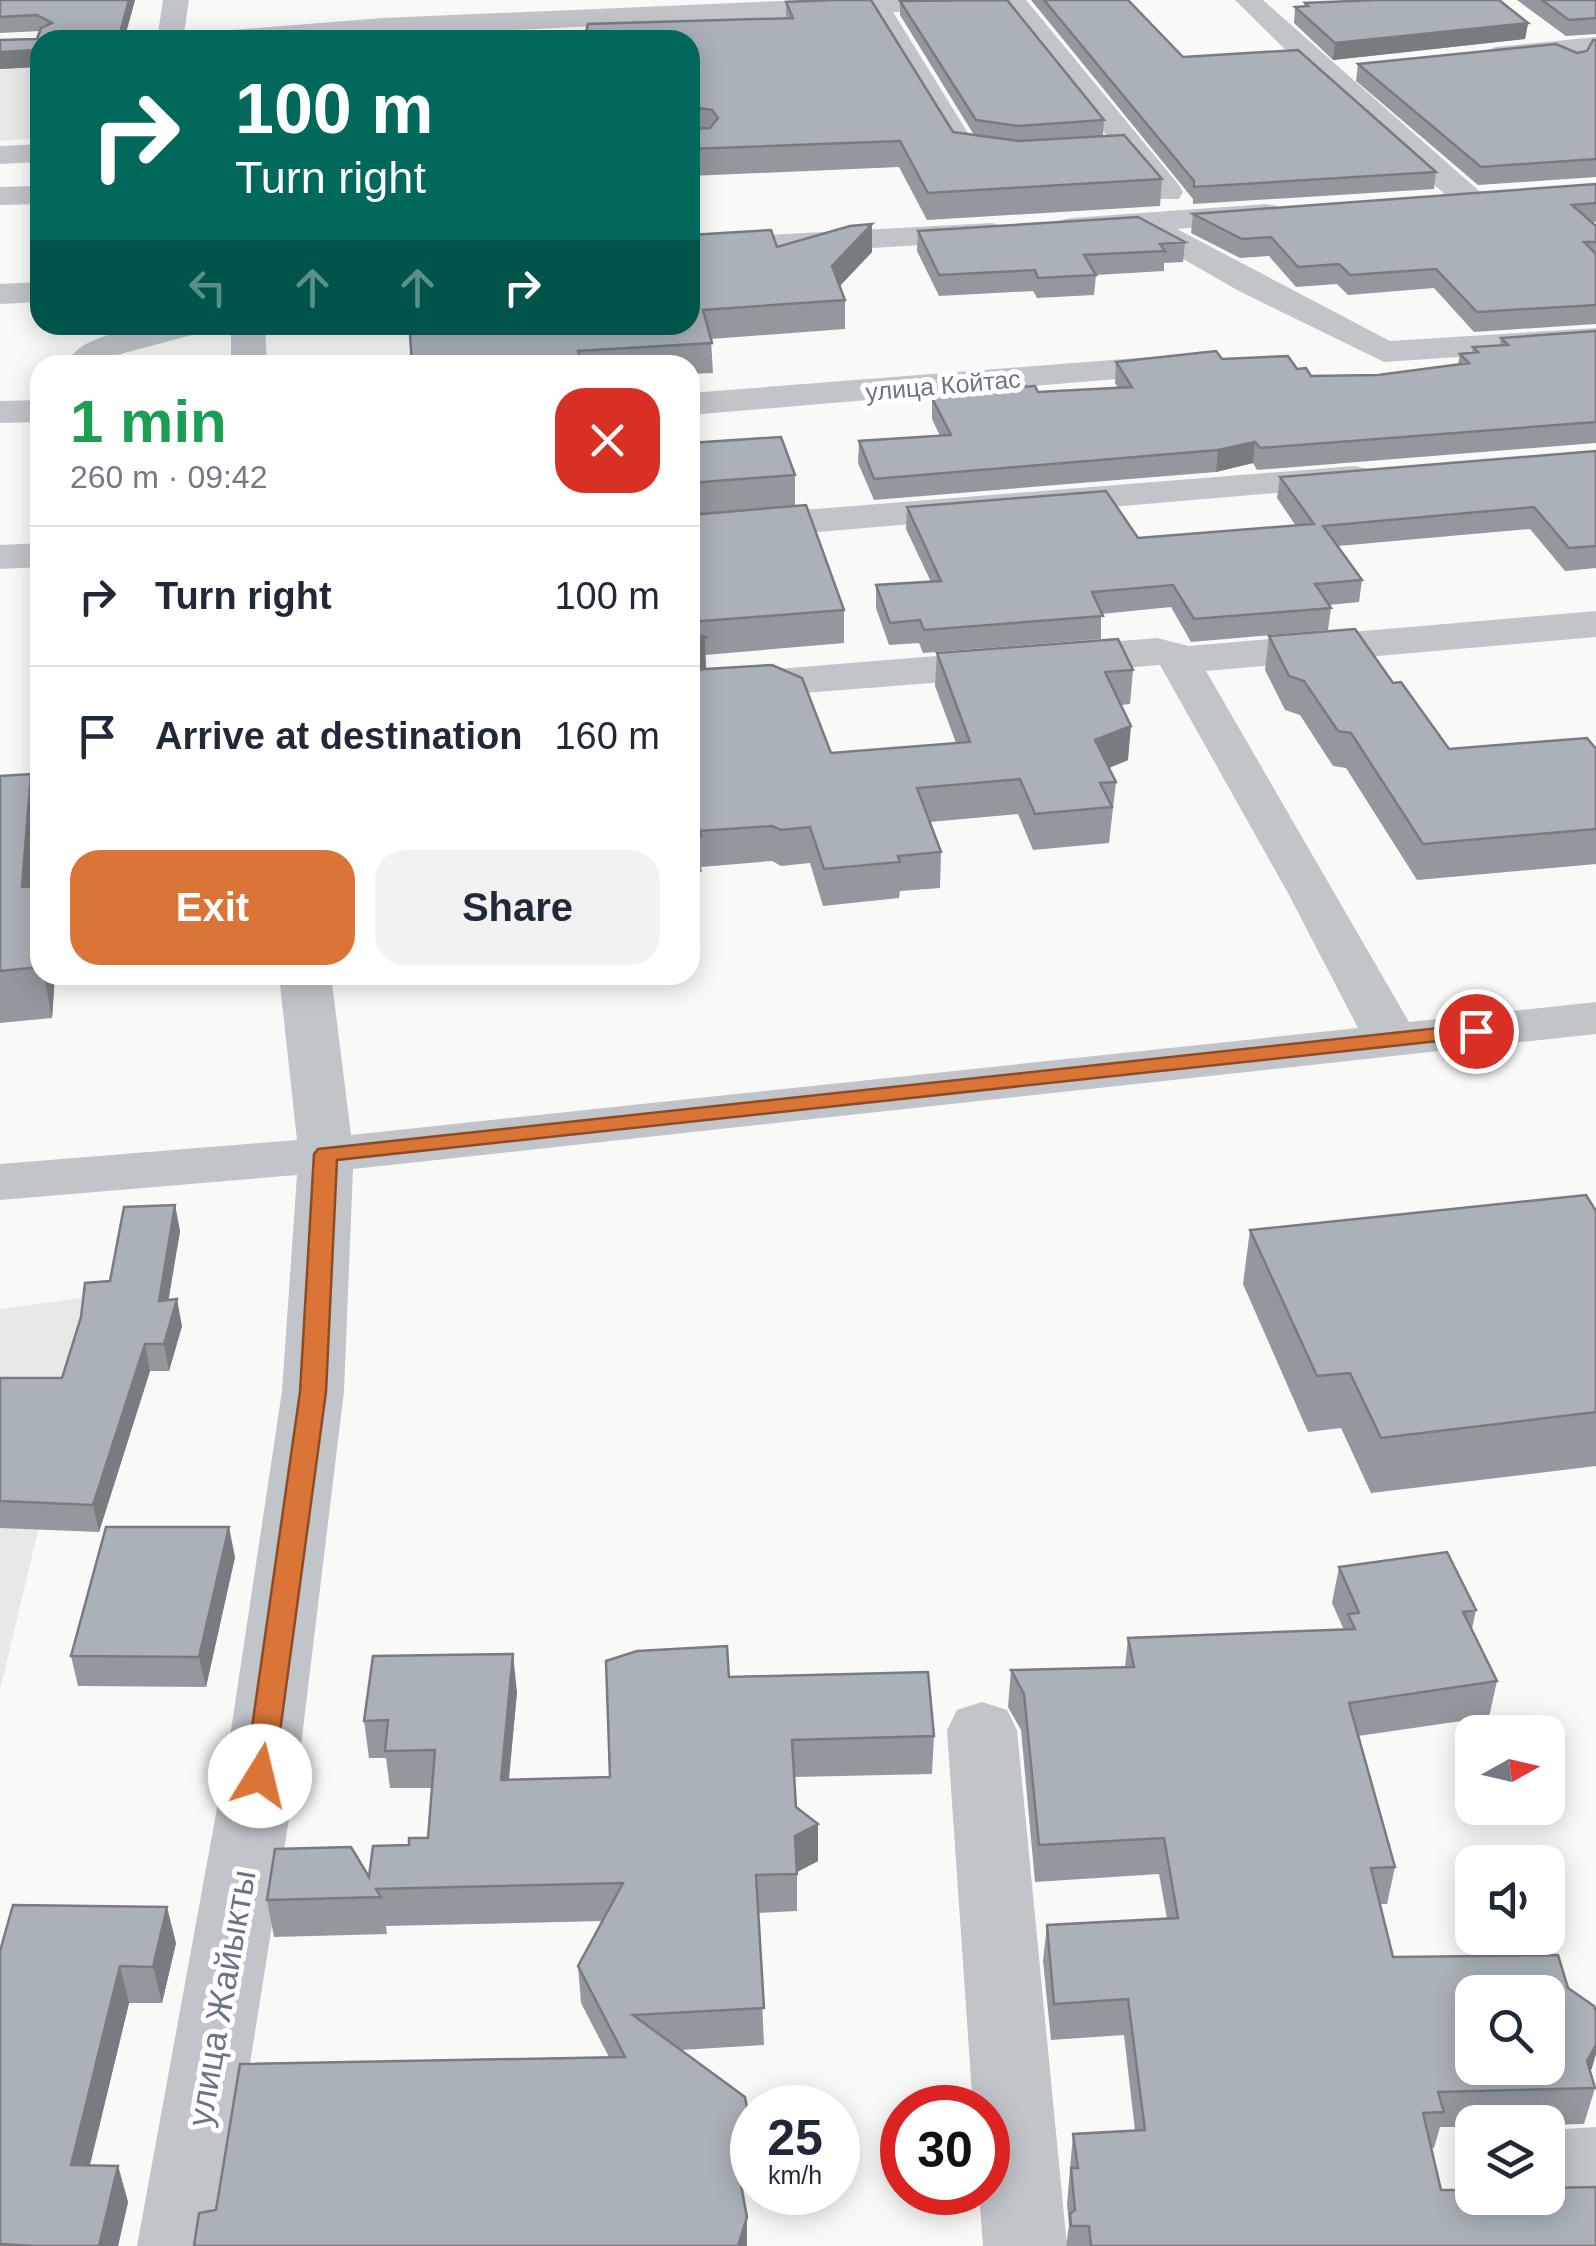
<!DOCTYPE html>
<html lang="en">
<head>
<meta charset="utf-8">
<style>
	body { margin:0; font-family:Helvetica,sans-serif; background:#f2f2f3; color:#1f2937; height:100vh; display:flex; flex-direction:column; font-size:38px; white-space:nowrap }
	* { box-sizing:border-box; margin:0 }
	p { font-size:32px; color:#747a83 }
	.icon { flex:none; width:55px; height:55px; fill:none; stroke:currentColor; stroke-width:2; stroke-linecap:round; stroke-linejoin:round }
	.map { position:relative; flex:1; overflow:hidden }
	.drawer { position:absolute; left:30px; top:355px; width:670px; height:630px; display:flex; flex-direction:column; background:#fff; border-radius:30px; box-shadow:0 5px 25px #0003 }
	.drawer>* { flex:none }
	.top-card { position:absolute; left:30px; top:30px; width:670px; height:305px; border-radius:30px; box-shadow:0 5px 25px #0003; background:#00695c; color:#fff; overflow:hidden }
	.needle { width:65px; rotate:82deg }
	.buttons { position:absolute; left:1455px; top:1715px; display:grid; gap:20px }
	.buttons a { display:grid; place-items:center; width:110px; height:110px; border-radius:20px; background:#fff; box-shadow:0 5px 25px #0003; font-size:50px }
	.speed { position:absolute; left:730px; top:2085px; display:flex; gap:20px; font-size:50px; font-weight:700; text-align:center }
	.speed>* { display:grid; place-content:center; width:130px; height:130px; border-radius:50%; background:#fff; box-shadow:0 5px 25px #0003; line-height:1 }
	.speed small { font-size:25px; font-weight:400 }
	.speed .limit { border:15px solid #d22; background:#fff; color:#111 }
	.pin { position:absolute; display:grid; place-items:center; width:85px; height:85px; color:#fff; margin:-42px; border:5px solid #fff; border-radius:50%; box-shadow:0 2px 10px #0007 }
	.me { position:absolute; width:110px; margin:-55px; rotate:9deg; stroke-linejoin:round; filter:drop-shadow(0 0 8px #0008) }
	.turn { display:flex; align-items:center; gap:35px; height:210px; padding:0 40px; font-size:45px }
	.turn .icon { width:130px; height:130px; stroke-width:2.5 }
	.turn b { display:block; font-size:70px; line-height:85px }
	.lanes { display:flex; align-items:center; height:95px; padding:0 40px; background:#0003; justify-content:center; gap:50px; direction:ltr }
	.lanes .off { opacity:.35 }
	.round { display:grid; place-items:center; flex:none; width:105px; height:105px; border-radius:30px; background:#f2f2f3 }
	.overview { display:flex; align-items:center; justify-content:space-between; height:170px; padding:0 40px }
	h1 { font-size:60px; font-weight:800; line-height:75px; color:#1e9e55 }
	.primary-button { display:flex; gap:20px; margin-top:auto; padding:20px 40px }
	.primary-button a { flex:1; height:115px; border-radius:30px; background:#da7537; color:#fff; font-size:40px; font-weight:800; line-height:115px; text-align:center }
	.primary-button a+a { background:#f2f2f3; color:#1f2937 }
	ul { padding:0; list-style:none }
	li { display:flex; align-items:center; gap:30px; height:140px; padding:0 40px; border-top:2px solid #e0e1e3 }
	li div { flex:1 }
	li b { display:block; font-size:38px }
	li em { font-style:normal }
	.map>svg:first-child { display:block }
	.built { fill:#e7e9e9 }
	.lines { fill:none; stroke-linecap:round; stroke-linejoin:round }
	.minor { fill:#c1c4c9; fill-rule:evenodd }
	.wall { fill:#92989e }
	.shaded-wall { fill:#777c81 }
	.building { fill:#aab1b8; stroke:#777c81; stroke-width:2.5; fill-rule:evenodd }
	.route { fill:#da7537; stroke:#8e4c24; stroke-width:2.5 }
	.labels { text-anchor:middle; dominant-baseline:central; stroke-width:10; stroke-linejoin:round; paint-order:stroke }
	.far-street-label { font-size:25px; fill:#6a7687; stroke:#fff }
	.near-street-label { font-size:35px; fill:#6a7687; stroke:#fff }
</style>
</head>
<body>
<div class="map">
<svg width="1596" height="2246" viewBox="0 0 1596 2246">
	<rect width="100%" height="100%" fill="#f9faf8"/>
	<!-- built -->
	<path class="built" d="M 40,54 L 40,138 L 0,141 L 0,57 Z
		M 95,1296 L 91,1310 L 0,1690 L 0,1309 Z"/>
	<g class="lines">
		<!-- minor -->
		<path class="minor" d="M 163,0 L 189,0 L 183,40 L 157,40 Z
			M 804,0 L 997,0 L 984,8 L 893,12 L 973,141 L 1008,148 L 1012,154 L 1008,160 L 997,163 L 953,154 L 868,13 L 306,40 L 192,40 L 205,32 L 383,18 Z
			M 999,0 L 1026,0 L 1179,185 L 1183,192 L 1179,199 L 1157,199 Z
			M 1235,0 L 1263,0 L 1479,191 L 1483,198 L 1479,205 L 1457,205 L 1316,80 Z
			M 1596,37 L 1596,53 L 1495,63 L 1481,55 L 1495,47 Z
			M 40,144 L 40,162 L 0,164 L 0,146 Z
			M 40,186 L 40,204 L 0,205 L 0,187 Z
			M 1266,204 L 1277,206 L 1282,213 L 1277,220 L 1177,229 L 1390,341 L 1596,328 L 1596,348 L 1384,362 L 1239,291 L 1136,232 L 1072,236 L 1061,234 L 1056,227 L 1061,220 L 1072,218 Z
			M 992,223 L 1003,226 L 1008,233 L 1003,240 L 690,259 L 690,239 Z
			M 40,282 L 40,302 L 0,304 L 0,284 Z
			M 152,325 L 208,325 L 203,332 L 117,355 L 103,365 L 67,365 C 76,336 126,332 152,325 Z
			M 231,325 L 265,325 L 267,365 L 231,365 Z
			M 1188,354 L 1200,358 L 1206,365 L 1200,372 L 690,415 L 690,393 Z
			M 40,400 L 40,422 L 0,423 L 0,401 Z
			M 1355,466 L 1368,469 L 1374,477 L 1368,485 L 690,543 L 690,519 Z
			M 40,543 L 40,567 L 0,569 L 0,545 Z
			M 1596,611 L 1596,637 L 1206,671 L 1409,1022 L 1596,1002 L 1596,1034 L 353,1169 L 344,1391 L 302,1737 L 221,2246 L 137,2246 L 230,1737 L 282,1391 L 297,1175 L 0,1200 L 0,1164 L 297,1140 L 279,975 L 331,975 L 351,1135 L 1358,1028 L 1289,895 L 1160,665 L 690,702 L 690,676 L 1157,638 L 1189,646 Z
			M 982,1702 L 1007,1710 L 1017,1730 L 1067,2246 L 983,2246 L 979,2192 L 988,2192 L 988,2108 L 973,2108 L 947,1730 L 957,1710 Z
			M 1596,2127 L 1596,2203 L 1550,2205 L 1531,2198 L 1548,2198 L 1548,2130 Z"/>
	</g>
	<!-- wall -->
	<path class="wall" d="M 0,0 L 135,0 L 124,40 L 40,40 L 38,79 L 36,67 L 0,69 L 0,40 L 37,39 L 40,31 L 0,33 Z
		M 1031,0 L 1128,0 L 1183,57 L 1436,172 L 1434,189 L 1193,204 L 1193,199 Z
		M 1517,0 L 1596,0 L 1596,34 L 1566,36 Z
		M 900,1 L 1104,120 L 1103,136 L 1162,179 L 1160,206 L 927,220 L 899,167 L 690,176 L 690,40 L 786,18 L 786,2 L 953,132 L 974,135 L 900,15 Z
		M 1305,3 L 1528,23 L 1525,39 L 1333,60 L 1294,23 L 1295,7 L 1304,7 Z
		M 1596,40 L 1596,177 L 1478,185 L 1356,81 L 1358,64 L 1577,53 L 1587,51 Z
		M 1596,184 L 1596,222 L 1591,222 L 1596,226 L 1596,324 L 1474,332 L 1434,288 L 1348,295 L 1337,284 L 1296,287 L 1269,256 L 1240,258 L 1191,233 L 1193,214 Z
		M 872,224 L 872,252 L 840,286 L 845,300 L 845,329 L 711,339 L 713,373 L 690,374 L 690,365 L 412,365 L 438,333 L 690,325 L 690,235 L 777,247 Z
		M 918,231 L 1185,242 L 1183,262 L 1164,263 L 1164,271 L 1096,275 L 1094,295 L 1037,298 L 1033,291 L 939,296 L 917,251 Z
		M 1596,331 L 1596,443 L 1257,470 L 1253,463 L 1216,472 L 874,500 L 858,463 L 859,441 L 940,436 L 932,419 L 932,398 L 975,389 L 1038,392 L 1118,388 L 1115,383 L 1116,362 L 1222,359 L 1297,369 L 1311,376 L 1378,375 L 1458,364 L 1460,354 L 1472,353 L 1473,347 L 1500,345 L 1501,338 Z
		M 690,443 L 795,475 L 795,506 L 844,610 L 844,643 L 705,655 L 706,669 L 831,753 L 956,743 L 935,686 L 937,653 L 1133,670 L 1130,704 L 1121,705 L 1128,760 L 1109,768 L 1116,782 L 1109,843 L 1033,850 L 1018,814 L 930,822 L 941,852 L 940,888 L 900,891 L 899,898 L 823,906 L 810,863 L 781,866 L 772,861 L 701,867 L 702,872 L 690,873 Z
		M 1596,451 L 1596,568 L 1565,571 L 1530,529 L 1338,546 L 1362,580 L 1359,602 L 1329,605 L 1331,608 L 1328,630 L 1191,642 L 1171,607 L 1101,614 L 1101,639 L 923,653 L 919,643 L 889,645 L 876,608 L 876,585 L 931,582 L 906,529 L 907,507 L 1138,538 L 1296,526 L 1277,498 L 1280,477 Z
		M 1269,636 L 1393,683 L 1449,749 L 1596,749 L 1596,864 L 1417,880 L 1346,768 L 1333,766 L 1300,715 L 1285,710 L 1265,670 Z
		M 0,776 L 40,821 L 36,886 L 40,886 L 40,975 L 55,975 L 52,1018 L 0,1023 Z
		M 175,1205 L 180,1231 L 168,1300 L 182,1326 L 169,1371 L 150,1371 L 99,1532 L 0,1528 L 0,1378 L 62,1378 L 110,1281 Z
		M 1596,1211 L 1596,1466 L 1371,1493 L 1341,1428 L 1308,1432 L 1243,1284 L 1250,1230 Z
		M 235,1557 L 206,1687 L 78,1686 L 71,1656 Z
		M 1339,1567 L 1476,1610 L 1472,1629 L 1497,1681 L 1489,1717 L 1358,1736 L 1395,1867 L 1387,1904 L 1380,1904 L 1393,1957 L 1592,2068 L 1590,2071 L 1595,2088 L 1584,2124 L 1548,2125 L 1548,2122 L 1472,2122 L 1472,2127 L 1440,2127 L 1434,2148 L 1431,2148 L 1441,2190 L 1596,2246 L 1066,2246 L 1069,2225 L 1067,2204 L 1073,2134 L 1135,2131 L 1124,2035 L 1051,2040 L 1043,1961 L 1047,1925 L 1167,1919 L 1159,1874 L 1035,1882 L 1021,1730 L 1008,1707 L 1011,1670 L 1125,1667 L 1128,1638 L 1344,1630 L 1332,1603 Z
		M 729,1677 L 934,1736 L 932,1774 L 795,1777 L 796,1807 L 818,1824 L 818,1861 L 797,1872 L 797,1911 L 758,1913 L 764,2045 L 681,2050 L 751,2129 L 751,2166 L 748,2186 L 742,2188 L 747,2246 L 194,2246 L 216,2210 L 609,2057 L 581,2003 L 578,1966 L 602,1921 L 386,1926 L 387,1934 L 274,1937 L 267,1900 L 369,1877 L 409,1845 L 428,1838 L 432,1788 L 390,1788 L 386,1758 L 369,1758 L 364,1721 L 517,1692 L 509,1780 L 610,1777 Z
		M 176,1943 L 162,2003 L 129,2003 L 90,2165 L 118,2166 L 128,2202 L 118,2246 L 0,2246 L 0,1951 Z"/>
	<!-- shaded-wall -->
	<path class="shaded-wall" d="M 129,0 L 135,0 L 124,40 L 118,40 Z
		M 1528,23 L 1525,39 L 1333,60 L 1335,43 Z
		M 35,50 L 40,62 L 40,79 L 38,79 L 36,67 L 0,69 L 0,52 Z
		M 872,224 L 872,252 L 832,294 L 832,266 Z
		M 1255,442 L 1253,463 L 1216,472 L 1218,450 Z
		M 705,637 L 706,671 L 690,673 L 690,639 Z
		M 1131,726 L 1128,760 L 1092,775 L 1095,740 Z
		M 31,774 L 40,821 L 32,937 L 22,887 Z
		M 44,975 L 55,975 L 52,1018 Z
		M 175,1205 L 180,1231 L 164,1327 L 159,1301 Z
		M 177,1299 L 182,1326 L 169,1371 L 164,1344 Z
		M 145,1344 L 150,1371 L 99,1532 L 93,1505 Z
		M 229,1527 L 235,1557 L 206,1687 L 199,1657 Z
		M 513,1654 L 517,1692 L 505,1817 L 501,1780 Z
		M 818,1824 L 818,1861 L 795,1873 L 795,1836 Z
		M 167,1907 L 176,1943 L 162,2003 L 153,1967 Z
		M 120,1966 L 129,2003 L 81,2201 L 71,2165 Z
		M 1596,2045 L 1596,2054 L 1592,2068 L 1580,2089 L 1587,2061 Z
		M 751,2129 L 751,2166 L 748,2186 L 736,2190 L 735,2153 Z
		M 118,2166 L 128,2202 L 118,2246 L 99,2246 Z
		M 747,2217 L 747,2246 L 738,2246 Z"/>
	<!-- building -->
	<path class="building" d="M 0,0 L 129,0 L 118,40 L 40,40 L 40,62 L 36,63 L 35,50 L 0,52 L 0,40 L 37,39 L 41,28 L 52,23 L 37,15 L 0,17 Z
		M 832,0 L 871,0 L 953,132 L 1019,141 L 1124,135 L 1162,179 L 928,193 L 900,141 L 690,149 L 690,129 L 710,128 L 718,118 L 712,110 L 690,107 L 690,40 L 584,40 L 588,24 L 793,18 L 786,2 Z
		M 1007,0 L 1104,120 L 1018,126 L 976,120 L 900,1 Z
		M 1044,0 L 1128,0 L 1183,57 L 1298,50 L 1436,172 L 1194,187 L 1194,181 Z
		M 1375,0 L 1499,0 L 1528,23 L 1335,43 L 1295,7 L 1308,6 L 1305,3 Z
		M 1542,0 L 1596,0 L 1596,18 L 1569,20 Z
		M 1593,40 L 1596,40 L 1596,159 L 1481,167 L 1358,64 L 1556,44 L 1577,53 L 1587,51 Z
		M 1596,184 L 1596,203 L 1572,205 L 1596,226 L 1596,242 L 1584,242 L 1596,254 L 1596,305 L 1477,312 L 1436,269 L 1350,275 L 1339,264 L 1298,267 L 1271,237 L 1242,239 L 1193,214 Z
		M 1138,217 L 1185,242 L 1160,244 L 1165,251 L 1084,255 L 1096,275 L 1038,278 L 1035,270 L 939,275 L 918,231 Z
		M 872,224 L 832,266 L 845,300 L 703,310 L 712,343 L 578,351 L 581,365 L 412,365 L 410,334 L 438,333 L 437,325 L 690,325 L 690,235 L 771,230 L 777,247 L 850,226 Z
		M 1596,331 L 1596,422 L 1260,448 L 1255,442 L 1218,450 L 874,479 L 859,441 L 951,435 L 932,398 L 972,384 L 975,389 L 1035,386 L 1038,392 L 1132,387 L 1116,362 L 1216,351 L 1222,359 L 1288,356 L 1297,369 L 1306,368 L 1311,376 L 1378,375 L 1469,363 L 1460,354 L 1478,352 L 1473,347 L 1508,345 L 1501,338 Z
		M 781,437 L 795,475 L 690,483 L 690,443 Z
		M 1596,451 L 1596,546 L 1569,548 L 1534,507 L 1323,526 L 1362,580 L 1315,584 L 1331,608 L 1194,619 L 1173,585 L 1092,592 L 1103,616 L 924,630 L 920,620 L 890,623 L 876,585 L 941,581 L 907,507 L 1106,491 L 1138,538 L 1314,524 L 1280,477 Z
		M 806,505 L 844,610 L 690,622 L 690,515 Z
		M 1355,629 L 1393,683 L 1401,682 L 1449,749 L 1587,738 L 1596,749 L 1596,829 L 1423,844 L 1351,733 L 1338,731 L 1304,681 L 1289,676 L 1269,636 Z
		M 690,631 L 705,637 L 690,639 Z
		M 1118,639 L 1133,670 L 1105,672 L 1131,726 L 1095,740 L 1116,782 L 1100,783 L 1112,807 L 1035,814 L 1020,779 L 917,788 L 941,852 L 898,856 L 900,862 L 824,869 L 810,827 L 781,830 L 772,826 L 700,831 L 701,836 L 690,837 L 690,670 L 772,665 L 802,678 L 831,753 L 970,742 L 937,653 Z
		M 31,774 L 22,887 L 40,886 L 40,967 L 0,971 L 0,776 Z
		M 1586,1195 L 1596,1211 L 1596,1412 L 1381,1438 L 1350,1373 L 1317,1376 L 1250,1230 Z
		M 175,1205 L 159,1301 L 177,1299 L 164,1344 L 145,1344 L 93,1505 L 0,1501 L 0,1378 L 62,1378 L 81,1317 L 85,1283 L 110,1281 L 124,1207 Z
		M 106,1527 L 229,1527 L 199,1657 L 71,1656 Z
		M 1447,1552 L 1476,1610 L 1463,1612 L 1497,1681 L 1349,1703 L 1395,1867 L 1371,1868 L 1393,1957 L 1558,1955 L 1568,1988 L 1594,2006 L 1596,2011 L 1596,2045 L 1587,2061 L 1595,2088 L 1438,2092 L 1444,2112 L 1423,2113 L 1441,2190 L 1472,2190 L 1472,2198 L 1548,2198 L 1548,2188 L 1596,2187 L 1596,2246 L 1091,2246 L 1089,2226 L 1071,2226 L 1070,2214 L 1075,2210 L 1071,2168 L 1078,2168 L 1073,2134 L 1145,2130 L 1128,1999 L 1054,2004 L 1047,1925 L 1178,1918 L 1164,1838 L 1039,1845 L 1024,1694 L 1011,1670 L 1134,1667 L 1128,1638 L 1355,1629 L 1348,1614 L 1359,1613 L 1339,1567 ZM 1472,1992 L 1548,1992 L 1548,2068 L 1472,2068 Z
		M 727,1646 L 729,1677 L 928,1672 L 934,1736 L 792,1740 L 796,1807 L 818,1824 L 795,1836 L 797,1874 L 756,1875 L 764,2008 L 633,2015 L 745,2097 L 751,2129 L 747,2149 L 735,2153 L 747,2217 L 738,2246 L 194,2246 L 199,2213 L 216,2210 L 240,2064 L 625,2057 L 578,1966 L 623,1883 L 376,1889 L 381,1897 L 267,1900 L 275,1849 L 351,1847 L 369,1877 L 373,1846 L 409,1845 L 409,1838 L 428,1838 L 435,1750 L 385,1751 L 388,1720 L 364,1721 L 373,1656 L 513,1654 L 501,1780 L 610,1777 L 606,1661 L 637,1651 Z
		M 13,1905 L 167,1907 L 153,1967 L 120,1966 L 71,2165 L 118,2166 L 99,2246 L 35,2246 L 0,2244 L 0,1951 Z"/>
	<!-- route -->
	<path class="route" d="M 1476,1024 L 1487,1031 L 1484,1036 L 337,1160 L 326,1392 L 274,1776 L 270,1785 L 260,1788 L 249,1785 L 245,1776 L 300,1392 L 314,1154 L 318,1149 Z"/>
	<g class="labels">
		<!-- far-street labels -->
		<g class="far-street-label">
			<text transform="translate(943 385) rotate(-5)">улица Койтас</text>
		</g>
		<!-- near-street labels -->
		<g class="near-street-label">
			<text transform="translate(221 1998) rotate(-80)">улица Жайыкты</text>
		</g>
	</g>
</svg>
<div class="buttons">
<a><svg class="needle" viewBox="-14 -14 28 28"><path d="M0-13l5 13h-10z" fill="#e53935"/><path d="M0 13l5-13h-10z" fill="#747a83"/></svg></a>
<a><svg class="icon" aria-label="sound" viewBox="0 0 24 24"><path d="M4 9h4l5-4v14l-5-4H4zM17 9q2 3 0 6"/></svg></a>
<a><svg class="icon" aria-label="search" viewBox="0 0 24 24"><circle cx="10" cy="10" r="6"/><path d="M15 15l6 6"/></svg></a>
<a><svg class="icon" aria-label="layers" viewBox="0 0 24 24"><path d="M12 4l9 5-9 5-9-5zM3 14l9 5 9-5"/></svg></a>
</div>
<div class="speed"><div>25<small>km/h</small></div><div class="limit">30</div></div>
<div class="pin" style="left:1476px;top:1031px;background:#d93025"><svg class="icon" aria-label="arrive" viewBox="0 0 24 24"><path d="M6 21V4h12l-3 4 3 4H6"/></svg></div>
<svg class="me" style="left:260px;top:1776px" viewBox="-20 -20 40 40"><circle r="19" fill="#fff"/><path d="M0-13L10 11 0 6-10 11z" fill="#da7537"/></svg>
<div class="top-card">
<div class="turn"><svg class="icon" aria-label="right" viewBox="0 0 24 24"><path d="M7 20v-9h11M14 6l5 5-5 5"/></svg><div><b>100 m</b>Turn right</div></div>
<div class="lanes"><svg class="icon off" aria-label="left" viewBox="0 0 24 24"><path d="M17 20v-9H6M10 6l-5 5 5 5"/></svg><svg class="icon off" aria-label="ahead" viewBox="0 0 24 24"><path d="M12 20V5M6 11l6-6 6 6"/></svg><svg class="icon off" aria-label="ahead" viewBox="0 0 24 24"><path d="M12 20V5M6 11l6-6 6 6"/></svg><svg class="icon" aria-label="right" viewBox="0 0 24 24"><path d="M7 20v-9h11M14 6l5 5-5 5"/></svg></div>
</div>
<section class="drawer">
<div class="overview"><div><h1>1 min</h1><p>260 m · 09:42</p></div><a class="round" style="background:#d93025;color:#fff"><svg class="icon" aria-label="close" viewBox="0 0 24 24"><path d="M6 6l12 12M18 6L6 18"/></svg></a></div>
<ul>
<li><svg class="icon" aria-label="right" viewBox="0 0 24 24"><path d="M7 20v-9h11M14 6l5 5-5 5"/></svg><div><b>Turn right</b></div><em>100 m</em></li>
<li><svg class="icon" aria-label="arrive" viewBox="0 0 24 24"><path d="M6 21V4h12l-3 4 3 4H6"/></svg><div><b>Arrive at destination</b></div><em>160 m</em></li>
</ul>
<div class="primary-button"><a>Exit</a><a>Share</a></div>
</section>
</div>
</body>
</html>
